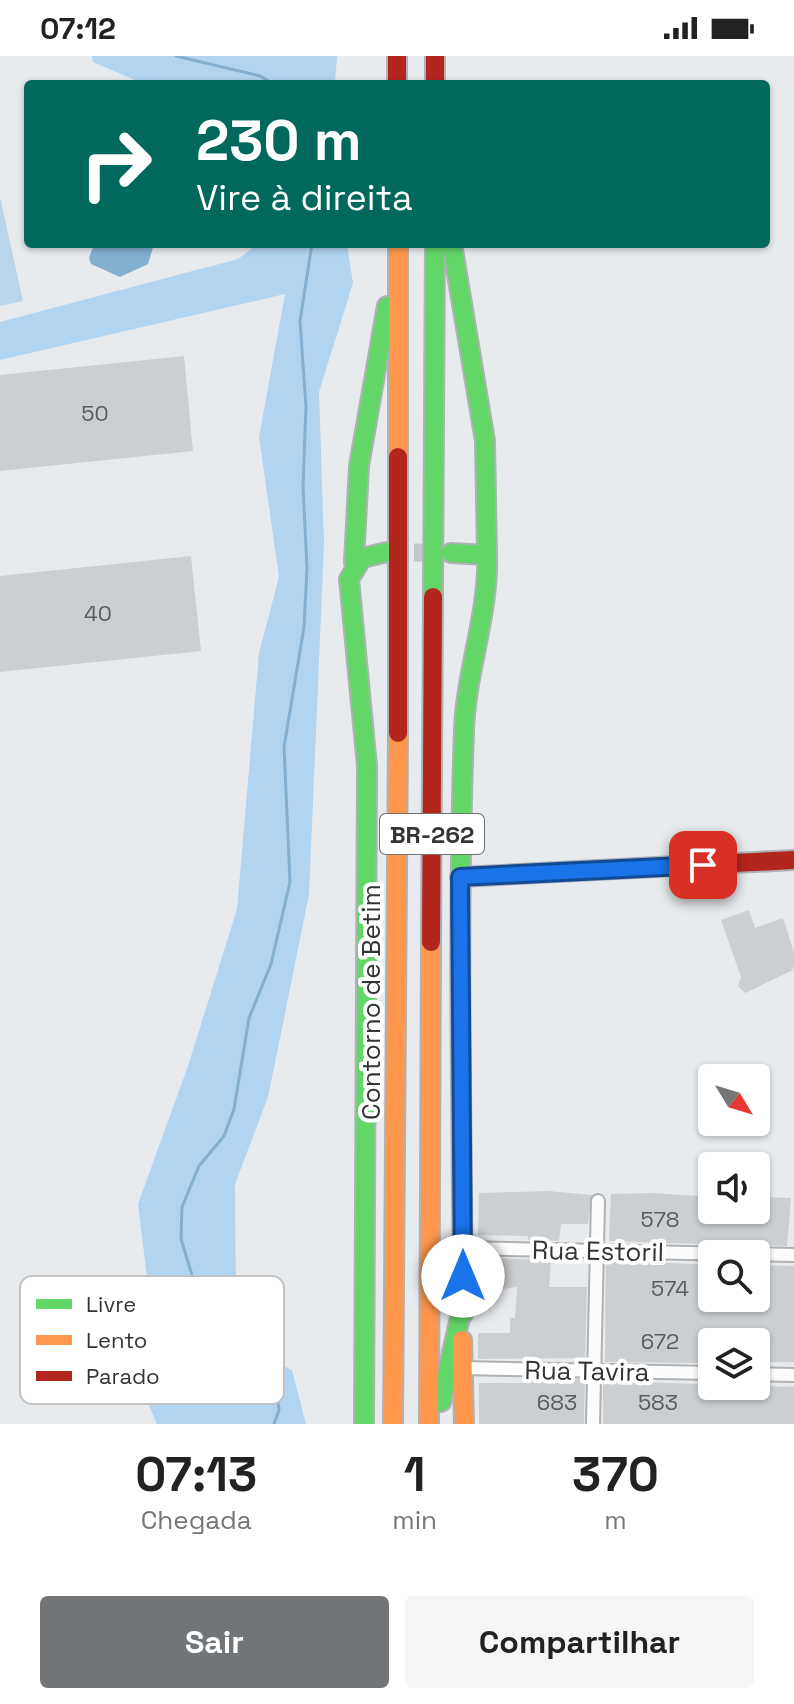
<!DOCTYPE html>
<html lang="pt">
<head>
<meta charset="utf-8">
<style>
	body { margin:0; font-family:"Space Grotesk",sans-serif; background:#f6f6f6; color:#222; height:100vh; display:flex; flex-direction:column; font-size:30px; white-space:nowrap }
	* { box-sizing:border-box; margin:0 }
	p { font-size:26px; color:#767676 }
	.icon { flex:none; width:44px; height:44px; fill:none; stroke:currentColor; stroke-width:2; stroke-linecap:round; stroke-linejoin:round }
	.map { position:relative; height:1368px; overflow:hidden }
	.details { display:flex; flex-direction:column; background:#fff; flex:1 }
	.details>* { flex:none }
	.top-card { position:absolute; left:24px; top:24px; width:746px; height:168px; border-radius:8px; box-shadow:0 2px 6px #0004; background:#00695c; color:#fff; overflow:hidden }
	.needle { width:52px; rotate:128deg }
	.fabs { position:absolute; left:698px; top:1008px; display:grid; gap:16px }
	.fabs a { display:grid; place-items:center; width:72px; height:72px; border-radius:8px; background:#fff; box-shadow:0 2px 6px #0004; font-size:40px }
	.pin { position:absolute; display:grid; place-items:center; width:68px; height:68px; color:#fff; margin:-34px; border-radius:16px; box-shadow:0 4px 12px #0006 }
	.me { position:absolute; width:88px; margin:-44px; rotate:0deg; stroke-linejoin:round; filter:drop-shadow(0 0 6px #0008) }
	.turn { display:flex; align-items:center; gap:28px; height:168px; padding:0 40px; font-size:36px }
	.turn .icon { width:104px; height:104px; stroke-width:2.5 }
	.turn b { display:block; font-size:56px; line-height:68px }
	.eta { display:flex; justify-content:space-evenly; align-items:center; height:136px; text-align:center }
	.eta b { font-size:48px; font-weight:700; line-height:56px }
	.cta { display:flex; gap:16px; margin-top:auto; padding:16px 40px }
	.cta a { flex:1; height:92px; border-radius:8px; background:#727577; color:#fff; font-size:32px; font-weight:700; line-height:92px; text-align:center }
	.cta a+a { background:#f6f6f6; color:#222 }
	.status { display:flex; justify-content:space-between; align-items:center; height:56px; padding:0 40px; background:#fff; direction:ltr }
	.status svg { height:22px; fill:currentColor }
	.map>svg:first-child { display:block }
	.green { fill:#bad4ea }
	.forest { fill:#b1d4f1 }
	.water { fill:#83afd1 }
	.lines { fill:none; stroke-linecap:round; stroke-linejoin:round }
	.stream { stroke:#83afd1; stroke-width:3 }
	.building { fill:#cccfd1 }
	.secondary-tunnel { stroke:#c4c7c9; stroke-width:18; stroke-dasharray:18 9; stroke-linecap:butt }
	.street-casing { stroke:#afb2b4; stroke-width:16 }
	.fast-casing { stroke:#afb2b4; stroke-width:22 }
	.slow-casing { stroke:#afb2b4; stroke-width:22 }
	.jam-casing { stroke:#afb2b4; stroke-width:22 }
	.street { stroke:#fcfcfc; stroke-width:12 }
	.fast { stroke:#63d668; stroke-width:18 }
	.slow { stroke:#ff974d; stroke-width:18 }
	.jam { stroke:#b3261e; stroke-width:18 }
	.route-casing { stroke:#114b97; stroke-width:20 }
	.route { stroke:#1a73e8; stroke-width:14 }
	.labels { text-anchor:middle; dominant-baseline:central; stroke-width:8; stroke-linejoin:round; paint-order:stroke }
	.number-label { font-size:22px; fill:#585c5e }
	.shield { fill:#fff; stroke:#707273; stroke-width:2 }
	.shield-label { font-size:24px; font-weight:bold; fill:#323537 }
	.street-label { font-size:26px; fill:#323537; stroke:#fff }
	.key { fill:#fff; stroke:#c2c2c3; stroke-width:2 }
	.key-label { font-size:22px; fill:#323537 }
</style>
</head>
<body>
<div class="status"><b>07:12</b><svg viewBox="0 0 49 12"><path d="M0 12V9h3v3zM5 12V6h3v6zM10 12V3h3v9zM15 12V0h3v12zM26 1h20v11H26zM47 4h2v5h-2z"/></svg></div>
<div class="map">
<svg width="794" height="1368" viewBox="0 0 794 1368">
	<rect width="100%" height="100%" fill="#e8ebee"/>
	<!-- green -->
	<path class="green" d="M 0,141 L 23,245 L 0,250 Z"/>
	<!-- forest -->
	<path class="forest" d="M 92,0 L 337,0 L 335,28 L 144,28 L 93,6 Z
		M 258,188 L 347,188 L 353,227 L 319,336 L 324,488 L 309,839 L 268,1041 L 235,1128 L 236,1252 L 262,1299 L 292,1314 L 306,1368 L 157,1368 L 143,1335 L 152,1262 L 138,1148 L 188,1010 L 237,853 L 259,597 L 279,521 L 259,381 L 285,238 L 0,304 L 0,266 L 238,203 Z"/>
	<!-- water -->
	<path class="water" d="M 94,188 L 154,188 L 148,208 L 120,221 L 91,208 L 89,202 Z"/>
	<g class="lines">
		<!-- stream -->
		<path class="stream" d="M 176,0 L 260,20 L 274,28
			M 274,1368 L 279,1354 L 276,1333 L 256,1326 L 202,1330 L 184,1309 L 203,1255 L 181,1183 L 182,1151 L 199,1110 L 224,1080 L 234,1053 L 249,962 L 271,908 L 290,826 L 284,691 L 304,571 L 307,512 L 303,430 L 306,351 L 300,265 L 312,188"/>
	</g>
	<!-- building -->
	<path class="building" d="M 184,300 L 193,395 L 0,415 L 0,319 Z
		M 191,500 L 201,595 L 0,616 L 0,520 Z
		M 749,854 L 755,872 L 783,862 L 794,896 L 794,909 L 793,914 L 745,937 L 738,930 L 741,921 L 721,864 Z
		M 548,1135 L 592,1139 L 588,1168 L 561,1168 L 559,1185 L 528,1184 L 528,1180 L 478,1179 L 479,1137 Z
		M 654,1137 L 712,1141 L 712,1154 L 757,1154 L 758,1141 L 791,1142 L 787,1190 L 756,1189 L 746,1193 L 733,1189 L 609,1185 L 611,1138 Z
		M 495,1202 L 551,1204 L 549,1231 L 587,1231 L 585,1302 L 478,1303 L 478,1277 L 510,1277 L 510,1262 L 515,1262 L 517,1231 L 494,1234 L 495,1225 L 479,1225 L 479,1207 L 495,1207 Z
		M 606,1204 L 712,1209 L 712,1242 L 756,1242 L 756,1209 L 794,1210 L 794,1306 L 761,1306 L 761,1286 L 711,1286 L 711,1307 L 605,1306 Z
		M 529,1322 L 585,1323 L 584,1368 L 479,1368 L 479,1327 L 528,1327 Z
		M 603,1325 L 794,1331 L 794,1368 L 603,1368 Z"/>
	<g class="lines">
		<!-- secondary-tunnel -->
		<path class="secondary-tunnel" d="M 387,496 L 444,497"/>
		<!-- street casing -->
		<g class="street-casing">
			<path id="street" d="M 464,1192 L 733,1198
				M 756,1198 L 794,1199
				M 462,1312 L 712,1317
				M 756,1318 L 794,1319
				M 593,1368 L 598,1145"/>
		</g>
		<!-- fast casing -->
		<g class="fast-casing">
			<path id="fast" d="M 452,188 L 485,385 L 487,499
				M 451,497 L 487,499 C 489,558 466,615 464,674 C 457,868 462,1063 463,1258
				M 354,506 L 359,410 L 387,250
				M 433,541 L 435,188
				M 441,1346 L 463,1248
				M 364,1368 L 367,710 L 349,523 L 362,502 L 387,496"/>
		</g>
		<!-- slow casing -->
		<g class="slow-casing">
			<path id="slow" d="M 398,188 L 398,401
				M 462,1284 L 464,1368
				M 393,1368 L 398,677
				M 429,1368 L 431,886"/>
		</g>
		<!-- jam casing -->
		<g class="jam-casing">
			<path id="jam" d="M 397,0 L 397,28
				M 435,0 L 435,28
				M 398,401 L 398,677
				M 460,821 L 794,804
				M 431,886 L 433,541"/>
		</g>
		<!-- street -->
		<use href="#street" class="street"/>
		<!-- fast -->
		<use href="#fast" class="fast"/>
		<!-- slow -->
		<use href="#slow" class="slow"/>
		<!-- jam -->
		<use href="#jam" class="jam"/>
	</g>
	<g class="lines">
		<!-- route casing -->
		<g class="route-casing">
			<path id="route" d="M 463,1220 L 460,821 L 703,809"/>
		</g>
		<!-- route -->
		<use href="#route" class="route"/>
	</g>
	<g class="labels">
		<!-- number labels -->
		<g class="number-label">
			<text x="95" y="357">50</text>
			<text x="98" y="557">40</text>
			<text x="660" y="1163">578</text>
			<text x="670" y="1232">574</text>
			<text x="660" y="1285">672</text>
			<text x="557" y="1346">683</text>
			<text x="658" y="1346">583</text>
		</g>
		<!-- shield labels -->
		<rect class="shield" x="380" y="758" width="104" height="40" rx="6"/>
		<g class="shield-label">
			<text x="432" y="778">BR-262</text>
		</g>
		<!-- street labels -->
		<g class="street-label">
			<text transform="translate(371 946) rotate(-90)">Contorno de Betim</text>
			<text transform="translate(598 1195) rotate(1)">Rua Estoril</text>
			<text transform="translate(587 1315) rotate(1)">Rua Tavira</text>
		</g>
	</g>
	<!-- legend -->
	<rect x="20" y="1220" width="264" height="128" rx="12" class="key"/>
	<rect x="36" y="1243" width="36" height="10" fill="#63d668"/>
	<rect x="36" y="1279" width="36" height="10" fill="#ff974d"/>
	<rect x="36" y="1315" width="36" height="10" fill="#b3261e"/>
	<g class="key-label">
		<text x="86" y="1256">Livre</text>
		<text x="86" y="1292">Lento</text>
		<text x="86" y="1328">Parado</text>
	</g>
</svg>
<div class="fabs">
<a><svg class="needle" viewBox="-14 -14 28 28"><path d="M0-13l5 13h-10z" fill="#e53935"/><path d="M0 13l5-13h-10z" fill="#767676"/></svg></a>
<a><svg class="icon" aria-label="sound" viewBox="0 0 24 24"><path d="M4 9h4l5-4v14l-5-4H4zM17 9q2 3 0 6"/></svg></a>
<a><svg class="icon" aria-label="search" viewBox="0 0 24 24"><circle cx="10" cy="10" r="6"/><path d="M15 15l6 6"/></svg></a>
<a><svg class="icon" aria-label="layers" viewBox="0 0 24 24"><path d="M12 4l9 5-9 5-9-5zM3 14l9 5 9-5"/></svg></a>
</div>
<div class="pin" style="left:703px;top:809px;background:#d93025"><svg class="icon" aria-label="arrive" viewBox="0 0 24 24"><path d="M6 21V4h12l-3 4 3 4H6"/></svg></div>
<svg class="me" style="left:463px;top:1220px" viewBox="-20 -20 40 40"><circle r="19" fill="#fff"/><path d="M0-13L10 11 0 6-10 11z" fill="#1a73e8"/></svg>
<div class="top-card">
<div class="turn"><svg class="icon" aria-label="right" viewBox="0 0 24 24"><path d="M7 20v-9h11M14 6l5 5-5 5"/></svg><div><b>230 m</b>Vire à direita</div></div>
</div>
</div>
<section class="details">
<div class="eta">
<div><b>07:13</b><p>Chegada</p></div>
<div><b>1</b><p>min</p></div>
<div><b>370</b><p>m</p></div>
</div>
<div class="cta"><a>Sair</a><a>Compartilhar</a></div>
</section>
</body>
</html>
